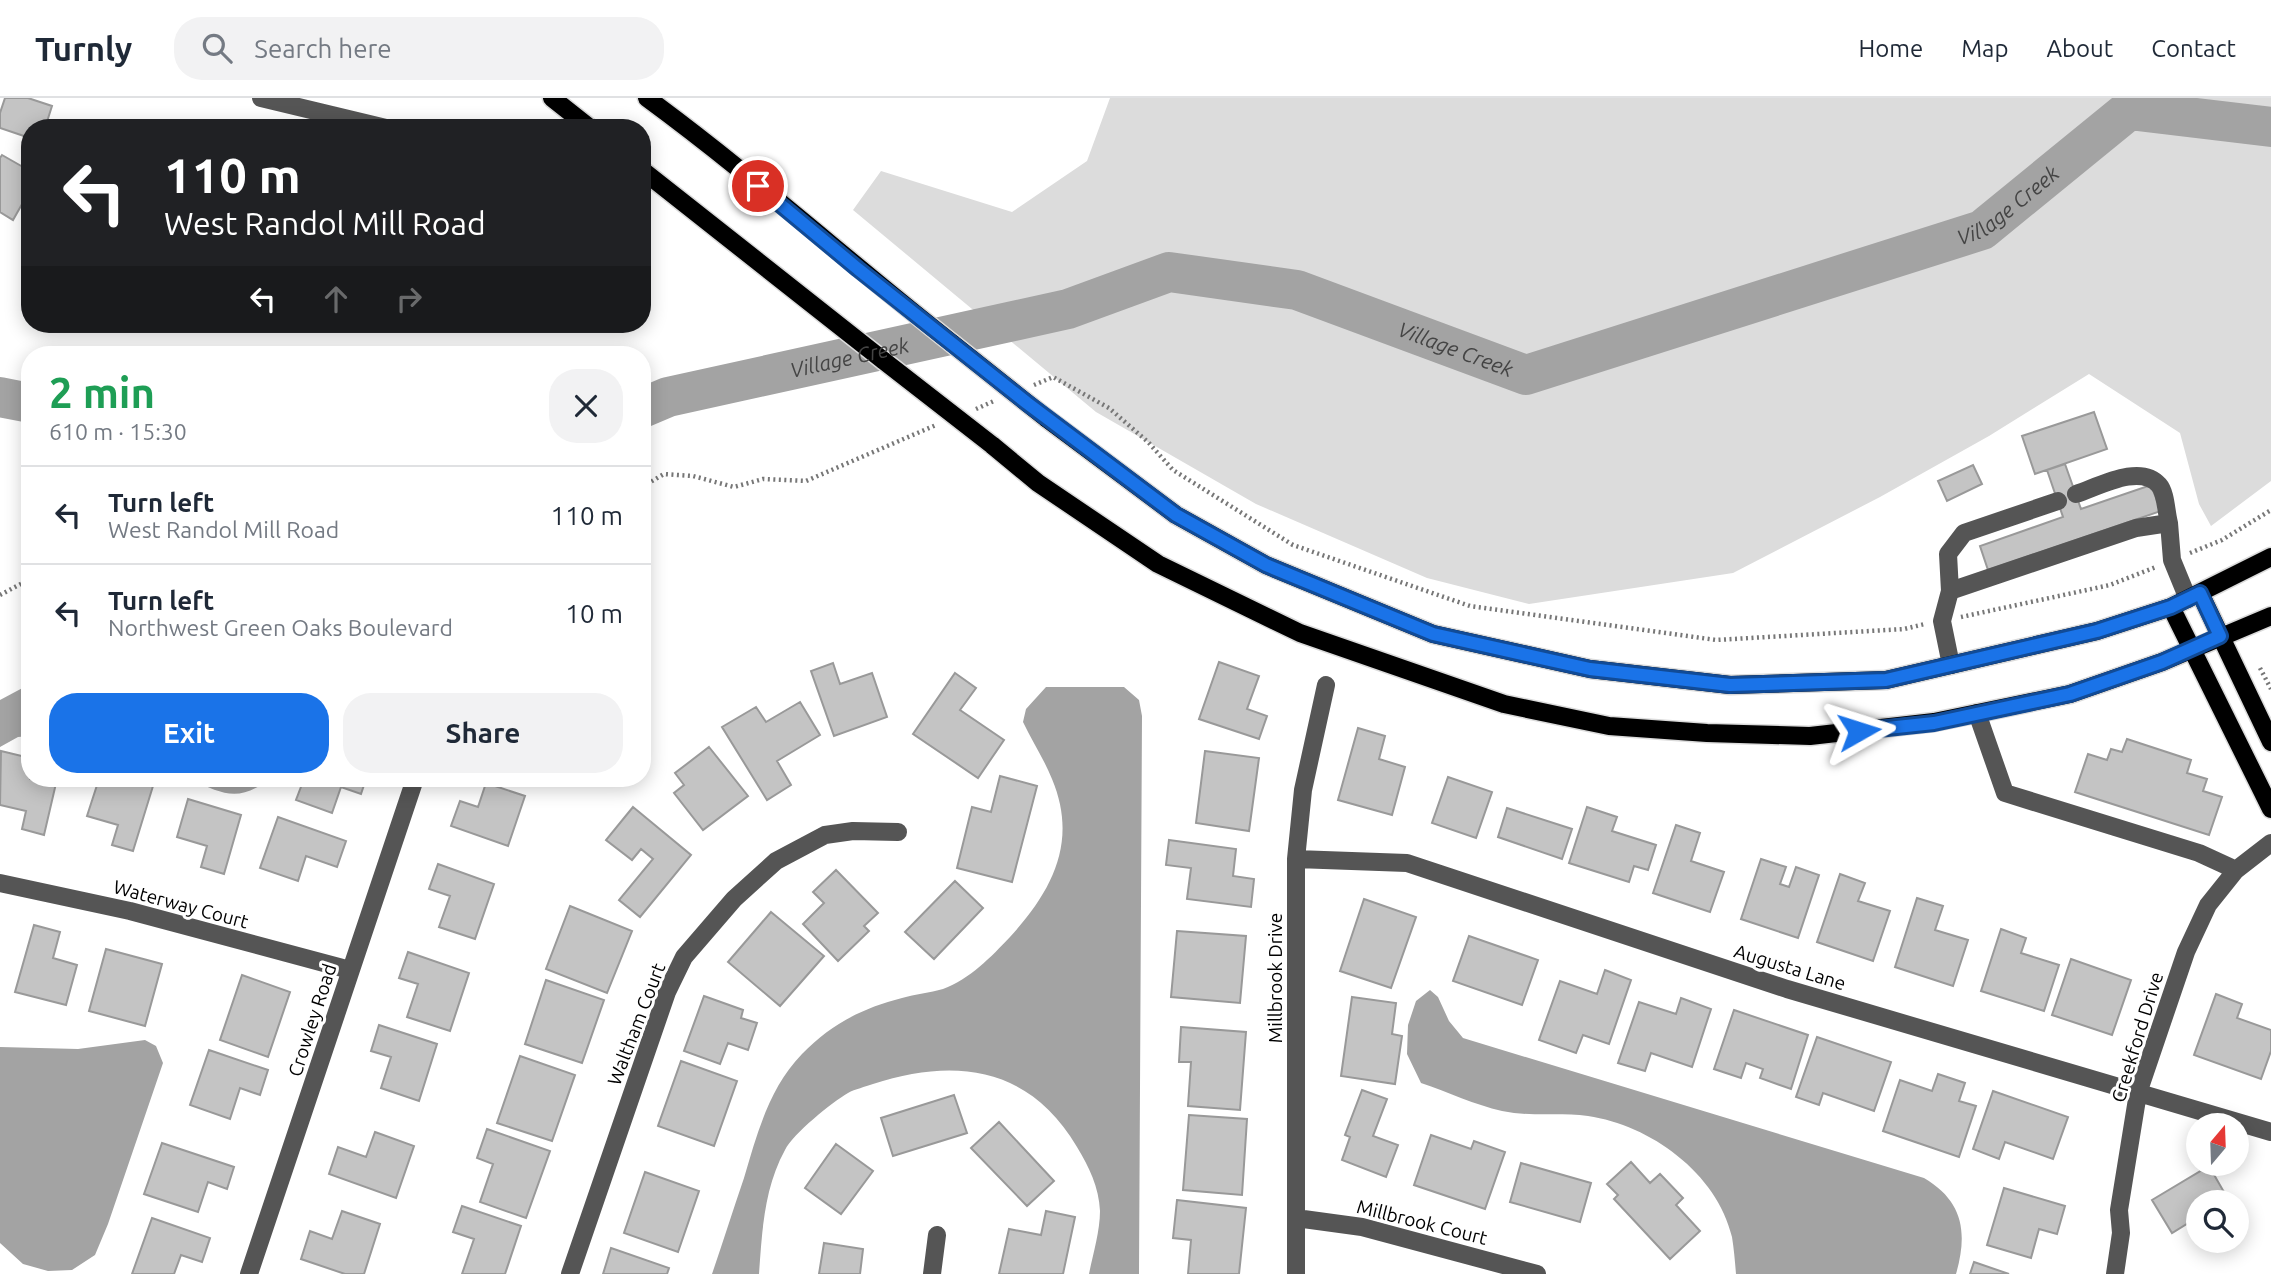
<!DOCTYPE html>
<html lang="en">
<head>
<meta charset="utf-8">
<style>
	body { margin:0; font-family:Ubuntu,sans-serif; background:#f2f2f3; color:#1f2937; height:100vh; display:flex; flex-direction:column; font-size:26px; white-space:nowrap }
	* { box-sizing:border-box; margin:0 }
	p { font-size:23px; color:#747a83 }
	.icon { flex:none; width:38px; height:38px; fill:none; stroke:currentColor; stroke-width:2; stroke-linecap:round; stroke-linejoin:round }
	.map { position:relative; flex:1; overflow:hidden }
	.sheet { position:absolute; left:21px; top:248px; width:630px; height:441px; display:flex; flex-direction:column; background:#fff; border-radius:28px; box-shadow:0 4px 18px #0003 }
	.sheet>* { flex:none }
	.top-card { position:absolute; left:21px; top:21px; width:630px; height:214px; border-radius:28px; box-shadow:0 4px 18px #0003; background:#202124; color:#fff; overflow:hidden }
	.needle { width:46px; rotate:19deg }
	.fabs { position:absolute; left:2186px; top:1015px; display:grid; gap:14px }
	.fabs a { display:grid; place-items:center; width:63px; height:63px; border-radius:50%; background:#fff; box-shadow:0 4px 18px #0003; font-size:35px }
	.pin { position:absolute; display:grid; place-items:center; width:60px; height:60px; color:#fff; margin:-30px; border:4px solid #fff; border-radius:50%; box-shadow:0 2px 7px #0007 }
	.me { position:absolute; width:77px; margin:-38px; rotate:84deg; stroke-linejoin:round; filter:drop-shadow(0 0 5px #0008) }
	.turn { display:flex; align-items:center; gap:24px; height:147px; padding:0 28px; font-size:32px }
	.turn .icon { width:91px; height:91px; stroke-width:2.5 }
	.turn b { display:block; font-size:49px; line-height:60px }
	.lanes { display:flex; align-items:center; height:66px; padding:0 28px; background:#0003; justify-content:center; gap:35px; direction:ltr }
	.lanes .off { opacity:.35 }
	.round { display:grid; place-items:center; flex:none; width:74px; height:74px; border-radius:28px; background:#f2f2f3 }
	.headline { display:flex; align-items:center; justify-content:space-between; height:119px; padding:0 28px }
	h1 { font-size:42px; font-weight:700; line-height:52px; color:#1e9e55 }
	.cta { display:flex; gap:14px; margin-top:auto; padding:14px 28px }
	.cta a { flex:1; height:80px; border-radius:28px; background:#1a73e8; color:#fff; font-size:28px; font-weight:700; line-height:80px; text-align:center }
	.cta a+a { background:#f2f2f3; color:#1f2937 }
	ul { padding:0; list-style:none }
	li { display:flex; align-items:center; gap:21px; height:98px; padding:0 28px; border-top:2px solid #e0e1e3 }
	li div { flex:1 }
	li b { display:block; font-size:26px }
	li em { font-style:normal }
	header { display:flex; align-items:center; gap:42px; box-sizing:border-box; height:98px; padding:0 35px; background:#fff; border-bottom:2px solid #e0e1e3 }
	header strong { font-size:33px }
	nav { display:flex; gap:38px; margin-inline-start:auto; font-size:24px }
	.search { width:490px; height:63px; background:#f2f2f3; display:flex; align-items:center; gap:18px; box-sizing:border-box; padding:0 24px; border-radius:28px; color:#747a83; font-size:26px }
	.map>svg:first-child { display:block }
	.green { fill:#dcdcdc }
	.water { fill:#a3a3a3 }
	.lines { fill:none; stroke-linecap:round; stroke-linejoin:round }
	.river { stroke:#a3a3a3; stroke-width:40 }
	.building { fill:#c4c4c4; stroke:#999; stroke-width:2 }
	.major-casing { stroke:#dbdbdb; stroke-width:21 }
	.path { stroke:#777; stroke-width:4.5; stroke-dasharray:2 3.5; stroke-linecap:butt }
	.minor { stroke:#555; stroke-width:18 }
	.major { stroke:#000; stroke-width:18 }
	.major-bridge-casing { stroke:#dbdbdb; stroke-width:21; stroke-linecap:butt }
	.major-bridge { stroke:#000; stroke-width:18 }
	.route-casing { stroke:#114b97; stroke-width:18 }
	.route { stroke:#1a73e8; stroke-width:12 }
	.labels { text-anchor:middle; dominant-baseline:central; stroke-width:6; stroke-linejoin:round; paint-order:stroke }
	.street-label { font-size:19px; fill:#000; stroke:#fff }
	.water-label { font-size:21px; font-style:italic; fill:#444; stroke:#fff }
</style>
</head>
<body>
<header>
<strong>Turnly</strong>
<div class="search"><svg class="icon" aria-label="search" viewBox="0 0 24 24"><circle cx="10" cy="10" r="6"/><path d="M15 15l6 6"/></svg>Search here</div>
<nav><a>Home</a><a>Map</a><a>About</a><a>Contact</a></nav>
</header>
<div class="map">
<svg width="2271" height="1176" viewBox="0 0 2271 1176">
	<rect width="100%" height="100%" fill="#fff"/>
	<!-- green -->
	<path class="green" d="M 1110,0 L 2271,0 L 2271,383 L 2211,428 L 2199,406 L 2180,335 L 2089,276 L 1989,338 L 1880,399 L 1733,475 L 1529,506 L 1427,480 L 1256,406 L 1096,314 L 853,112 L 881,73 L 1012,114 L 1087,63 Z"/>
	<!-- water -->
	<path class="water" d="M 30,586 L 30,638 L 18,639 L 0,649 L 0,602 Z
		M 1046,589 L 1124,589 L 1139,602 L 1142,618 L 1139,1176 L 1089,1176 C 1093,1156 1100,1133 1100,1113 C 1099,1089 1089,1069 1077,1049 C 1030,969 956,959 873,986 C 865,989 855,991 848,995 C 832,1004 793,1036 785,1052 C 764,1090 762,1134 759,1176 L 712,1176 C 723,1144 733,1112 744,1080 C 757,1036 769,990 802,956 C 830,927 862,910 902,900 C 915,896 930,895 943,891 C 970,881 991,859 1010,839 C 1053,792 1078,743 1052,681 C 1044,661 1032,643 1023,624 L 1026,611 Z
		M 191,681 L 269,681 C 240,704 223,697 191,681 Z
		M 1430,892 L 1438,899 L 1449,923 L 1463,940 L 1924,1080 C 1963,1103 1968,1134 1956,1176 L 1736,1176 C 1735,1164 1734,1151 1732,1139 C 1717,1075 1650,1027 1588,1018 C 1560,1014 1531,1019 1502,1013 C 1475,1007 1448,994 1421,985 L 1407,956 L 1408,927 L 1416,903 Z
		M 145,942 L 156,948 L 163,965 L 108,1126 L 95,1157 L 72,1172 L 48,1173 L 23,1166 L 0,1145 L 0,949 L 78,951 Z"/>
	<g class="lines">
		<!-- river -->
		<g class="river">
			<path d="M 0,299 L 30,305"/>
			<path id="s1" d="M 642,310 L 668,299 L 1068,211 L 1169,174 L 1297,192 L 1526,277 L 1982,132 L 2129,12 L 2271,29"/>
		</g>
	</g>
	<!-- building -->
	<path class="building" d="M 5,0 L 28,0 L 52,8 L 45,30 L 30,30 L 30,40 L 0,30 L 0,15 Z
		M 2,57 L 30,73 L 30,92 L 13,122 L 0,114 L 0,60 Z
		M 2094,314 L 2107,351 L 2035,376 L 2022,338 Z
		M 2065,366 L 2081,411 L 2151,387 L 2161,413 L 1988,472 L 1980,448 L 2063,419 L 2047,372 Z
		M 1973,367 L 1982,386 L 1947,403 L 1938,383 Z
		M 1219,564 L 1259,578 L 1247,611 L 1267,618 L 1259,641 L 1199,621 Z
		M 833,565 L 840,586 L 872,575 L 887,619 L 834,638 L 811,573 Z
		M 955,575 L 976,590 L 960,612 L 1004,642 L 978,680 L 913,636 Z
		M 800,604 L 820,637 L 777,663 L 791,687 L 767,702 L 722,629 L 756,609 L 766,624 Z
		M 1358,630 L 1385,638 L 1379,661 L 1405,669 L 1392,717 L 1338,702 Z
		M 2127,641 L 2191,662 L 2187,675 L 2207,681 L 2203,693 L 2222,699 L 2209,737 L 2075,694 L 2088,656 L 2107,662 L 2111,651 L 2122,654 Z
		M 709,649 L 748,698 L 703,732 L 674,695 L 684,687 L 675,675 Z
		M 1,653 L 30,660 L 30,681 L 57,681 L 44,737 L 22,731 L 26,713 L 0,707 Z
		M 1205,653 L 1259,660 L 1249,733 L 1196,725 Z
		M 1000,678 L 1037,688 L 1012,784 L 957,770 L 972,709 L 991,714 Z
		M 1448,679 L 1492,694 L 1476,740 L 1432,725 Z
		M 99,681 L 130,681 L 153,688 L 133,753 L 112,747 L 118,727 L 87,718 Z
		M 304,681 L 366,681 L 361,696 L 341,689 L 332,715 L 296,702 Z
		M 486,685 L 525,698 L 508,748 L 451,728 L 460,703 L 478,709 Z
		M 188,701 L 241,717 L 224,776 L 201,769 L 207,748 L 177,739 Z
		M 633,709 L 691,757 L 640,819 L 619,802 L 653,761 L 641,751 L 632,762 L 606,742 Z
		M 1587,709 L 1617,719 L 1612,733 L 1656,747 L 1648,772 L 1634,768 L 1629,784 L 1569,765 Z
		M 1507,710 L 1572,731 L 1562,761 L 1498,739 Z
		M 278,719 L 346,743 L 337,769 L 306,758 L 298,783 L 260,770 Z
		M 1676,727 L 1700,735 L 1691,763 L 1724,774 L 1710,814 L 1653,795 Z
		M 1169,742 L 1236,751 L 1233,778 L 1254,781 L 1251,809 L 1187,801 L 1191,770 L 1166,767 Z
		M 1761,761 L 1786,769 L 1780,786 L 1789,789 L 1796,769 L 1819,777 L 1798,840 L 1741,821 Z
		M 438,766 L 494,786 L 475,841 L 439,829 L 450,798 L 429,791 Z
		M 836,772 L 878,815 L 864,828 L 869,833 L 838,863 L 803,826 L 824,805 L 813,794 Z
		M 1840,776 L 1865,785 L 1858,803 L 1890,813 L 1873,863 L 1817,844 Z
		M 955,783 L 983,810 L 934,861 L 905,834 Z
		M 1917,800 L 1943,808 L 1935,832 L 1968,842 L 1953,888 L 1895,869 Z
		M 1364,801 L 1416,819 L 1391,890 L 1340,873 Z
		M 570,808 L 632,833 L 607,895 L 546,871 Z
		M 771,814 L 824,858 L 780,908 L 728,864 Z
		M 34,827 L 60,834 L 53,860 L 77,867 L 66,907 L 15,894 Z
		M 2001,831 L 2026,840 L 2021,855 L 2059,867 L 2044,913 L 1981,893 Z
		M 1177,833 L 1246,838 L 1240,905 L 1171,899 Z
		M 1469,838 L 1538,862 L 1522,907 L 1453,883 Z
		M 106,851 L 162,866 L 145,928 L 89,913 Z
		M 408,854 L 469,875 L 450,933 L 407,919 L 418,886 L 399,880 Z
		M 2071,861 L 2131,882 L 2112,937 L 2052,917 Z
		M 1605,872 L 1631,882 L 1609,946 L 1583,937 L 1576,955 L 1539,942 L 1560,883 L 1597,896 Z
		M 242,877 L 290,894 L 268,959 L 220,942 Z
		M 546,882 L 604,902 L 582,965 L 525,946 Z
		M 2216,896 L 2242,906 L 2237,920 L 2271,932 L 2271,953 L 2261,981 L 2194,957 Z
		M 704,898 L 743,912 L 741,920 L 757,925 L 748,952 L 728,945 L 720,966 L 684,953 Z
		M 1352,899 L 1396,905 L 1392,936 L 1402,938 L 1395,986 L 1341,978 Z
		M 1681,900 L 1711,911 L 1692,969 L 1651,955 L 1645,973 L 1618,965 L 1639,904 L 1676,916 Z
		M 1734,912 L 1808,937 L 1791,991 L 1760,980 L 1763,971 L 1746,965 L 1741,980 L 1714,971 Z
		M 379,927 L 437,946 L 419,1003 L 381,990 L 391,959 L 371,953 Z
		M 1181,929 L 1246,934 L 1240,1012 L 1188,1008 L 1191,964 L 1179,964 Z
		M 1817,939 L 1891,964 L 1874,1013 L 1823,995 L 1819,1007 L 1796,999 Z
		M 209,952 L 268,972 L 260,997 L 240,990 L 230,1021 L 190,1007 Z
		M 520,958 L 575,977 L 552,1043 L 497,1025 Z
		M 681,963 L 737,983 L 714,1048 L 658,1028 Z
		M 1938,976 L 1965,985 L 1959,1003 L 1976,1008 L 1959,1059 L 1883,1033 L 1900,982 L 1932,993 Z
		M 1362,992 L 1387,1001 L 1373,1038 L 1398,1047 L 1386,1079 L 1342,1062 L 1350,1039 L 1345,1037 Z
		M 1993,993 L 2068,1019 L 2053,1061 L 2005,1044 L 1999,1061 L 1973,1051 Z
		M 954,997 L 967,1035 L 893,1058 L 881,1020 Z
		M 1189,1017 L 1247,1021 L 1242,1097 L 1183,1092 Z
		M 999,1024 L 1054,1083 L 1027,1108 L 971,1050 Z
		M 487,1031 L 550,1053 L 526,1120 L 480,1104 L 493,1066 L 477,1060 Z
		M 375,1034 L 414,1048 L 396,1100 L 329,1076 L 338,1049 L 366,1059 Z
		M 1431,1037 L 1471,1051 L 1474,1043 L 1505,1054 L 1485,1111 L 1414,1087 Z
		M 162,1045 L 234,1069 L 227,1091 L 208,1084 L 198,1114 L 144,1096 Z
		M 836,1046 L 873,1073 L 841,1116 L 805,1090 Z
		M 1631,1064 L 1650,1085 L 1660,1076 L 1683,1100 L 1676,1107 L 1700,1133 L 1670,1161 L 1614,1101 L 1618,1097 L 1607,1086 Z
		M 1521,1065 L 1591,1085 L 1580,1124 L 1510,1104 Z
		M 2209,1068 L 2228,1101 L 2222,1104 L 2198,1104 L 2198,1119 L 2172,1135 L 2152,1102 Z
		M 645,1074 L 699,1093 L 678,1154 L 624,1135 Z
		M 2004,1090 L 2065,1108 L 2057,1136 L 2039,1131 L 2031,1160 L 1987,1147 Z
		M 1177,1102 L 1246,1110 L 1239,1176 L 1188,1176 L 1191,1142 L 1173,1140 Z
		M 462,1108 L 521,1128 L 505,1176 L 462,1176 L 474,1141 L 453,1134 Z
		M 342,1113 L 380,1126 L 364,1176 L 345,1176 L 301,1161 L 310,1133 L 332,1141 Z
		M 1046,1113 L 1075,1119 L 1063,1176 L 999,1176 L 1009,1131 L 1041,1137 Z
		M 152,1120 L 210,1140 L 202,1164 L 181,1157 L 174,1176 L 132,1176 Z
		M 824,1145 L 863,1151 L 860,1176 L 819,1176 Z
		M 611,1150 L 669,1170 L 667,1176 L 603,1176 Z
		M 1974,1164 L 2009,1176 L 1970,1176 Z"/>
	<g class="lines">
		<!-- major casing -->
		<g class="major-casing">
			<path id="major" d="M 552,0 L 590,30
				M 647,0 C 752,77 850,165 953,246
				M 642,72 L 884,263
				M 1046,320 L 1176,417 L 1266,467 L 1433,536 L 1590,571 L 1730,587 L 1886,582 L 2097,533 L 2171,509 L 2271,459
				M 992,347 L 1038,385 L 1158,466 L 1300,535 L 1504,606 L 1609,628 L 1707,635 L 1810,638 L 1934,624 L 2070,596 L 2162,564 L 2271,518
				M 2200,495 L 2271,644
				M 2171,509 L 2271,711"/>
		</g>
		<!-- path -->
		<path class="path" d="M 1034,287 L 1053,279 L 1109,310 L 1148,344 L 1173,372 L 1293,447 L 1470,508 L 1716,542 L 1904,531 L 1925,526
			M 976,311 L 994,303
			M 642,389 L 664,376 L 693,378 L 734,389 L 763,381 L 806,383 L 936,327
			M 2190,455 L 2222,442 L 2271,412
			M 0,497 L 30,481
			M 1961,519 L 2110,487 L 2156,469
			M 2260,570 L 2271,591"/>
		<!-- minor -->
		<path class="minor" d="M 261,0 L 386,30
			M 2076,396 C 2098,389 2140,365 2159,387 C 2166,395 2166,414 2169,425
			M 1950,493 L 1948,456 L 1964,435 L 2058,403
			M 1951,567 L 1942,523 L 1950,493 L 2136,430 L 2169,425 L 2172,462 L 2188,501
			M 1977,615 L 2005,695 L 2199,755 L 2236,772
			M 1296,761 L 1407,765 L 1787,891 L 2271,1034
			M 0,785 L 130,813 L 350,872
			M 1296,1120 L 1362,1129 L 1537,1176
			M 249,1176 L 415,681
			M 570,1176 L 667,894 L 684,859 L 734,801 L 776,763 L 825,737 L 853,733 L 898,734
			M 932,1176 L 937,1137
			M 1296,1176 L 1296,761 L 1303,692 L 1326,587
			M 2115,1176 L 2121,1135 L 2119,1112 L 2138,995 L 2186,854 L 2208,807 L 2236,772 L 2271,745"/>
		<!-- major -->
		<use href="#major" class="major"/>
		<!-- major-bridge casing -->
		<g class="major-bridge-casing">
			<path id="major-bridge" d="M 953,246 L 1046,320
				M 884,263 L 992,347"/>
		</g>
		<!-- major-bridge -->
		<use href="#major-bridge" class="major-bridge"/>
	</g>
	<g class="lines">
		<!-- route casing -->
		<g class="route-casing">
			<path id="route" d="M 758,88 L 858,171 L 1027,305 L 1176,417 L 1266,467 L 1433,536 L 1590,571 L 1730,587 L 1886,582 L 2097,533 L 2171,509 L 2200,495 L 2220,538 L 2162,564 L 2070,596 L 1934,625 L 1859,633"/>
		</g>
		<!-- route -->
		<use href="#route" class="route"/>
	</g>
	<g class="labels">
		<!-- street labels -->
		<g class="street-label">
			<text transform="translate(181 806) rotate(15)">Waterway Court</text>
			<text transform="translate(1790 869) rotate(17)">Augusta Lane</text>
			<text transform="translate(1275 880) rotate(-90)">Millbrook Drive</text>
			<text transform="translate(312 922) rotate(-72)">Crowley Road</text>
			<text transform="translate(636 926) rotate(-69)">Waltham Court</text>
			<text transform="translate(2137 939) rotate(-73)">Creekford Drive</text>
			<text transform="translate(1422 1124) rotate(14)">Millbrook Court</text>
		</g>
		<!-- water labels -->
		<g class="water-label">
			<text stroke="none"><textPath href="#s1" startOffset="1432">Village Creek</textPath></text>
			<text stroke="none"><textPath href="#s1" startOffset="844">Village Creek</textPath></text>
			<text stroke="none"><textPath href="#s1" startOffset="214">Village Creek</textPath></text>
		</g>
	</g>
</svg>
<div class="fabs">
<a><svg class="needle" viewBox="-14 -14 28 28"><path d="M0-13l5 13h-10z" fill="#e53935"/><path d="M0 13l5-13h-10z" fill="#747a83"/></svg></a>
<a><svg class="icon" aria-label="search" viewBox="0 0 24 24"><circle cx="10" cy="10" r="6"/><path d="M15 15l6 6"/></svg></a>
</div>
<div class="pin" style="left:758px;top:88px;background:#d93025"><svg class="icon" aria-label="arrive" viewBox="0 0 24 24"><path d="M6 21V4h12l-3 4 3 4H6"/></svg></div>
<svg class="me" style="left:1859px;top:633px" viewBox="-20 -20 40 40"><path d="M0-17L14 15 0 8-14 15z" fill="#1a73e8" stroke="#fff" stroke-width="4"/></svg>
<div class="top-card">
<div class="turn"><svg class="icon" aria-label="left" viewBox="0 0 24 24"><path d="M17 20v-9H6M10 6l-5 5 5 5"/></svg><div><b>110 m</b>West Randol Mill Road</div></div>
<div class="lanes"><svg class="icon" aria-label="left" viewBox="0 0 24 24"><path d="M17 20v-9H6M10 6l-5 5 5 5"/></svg><svg class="icon off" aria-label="ahead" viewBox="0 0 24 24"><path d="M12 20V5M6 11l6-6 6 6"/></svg><svg class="icon off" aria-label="right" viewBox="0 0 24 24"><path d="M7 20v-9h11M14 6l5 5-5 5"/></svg></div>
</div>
<section class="sheet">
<div class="headline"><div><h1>2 min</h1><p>610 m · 15:30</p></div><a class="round"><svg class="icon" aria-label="close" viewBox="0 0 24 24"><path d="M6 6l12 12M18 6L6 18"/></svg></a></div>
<ul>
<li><svg class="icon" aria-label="left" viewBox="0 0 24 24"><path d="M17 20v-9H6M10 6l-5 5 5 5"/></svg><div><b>Turn left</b><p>West Randol Mill Road</p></div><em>110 m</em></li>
<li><svg class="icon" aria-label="left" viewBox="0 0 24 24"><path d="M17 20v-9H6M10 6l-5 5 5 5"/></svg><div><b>Turn left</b><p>Northwest Green Oaks Boulevard</p></div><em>10 m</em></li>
</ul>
<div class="cta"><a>Exit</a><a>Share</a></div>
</section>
</div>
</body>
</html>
